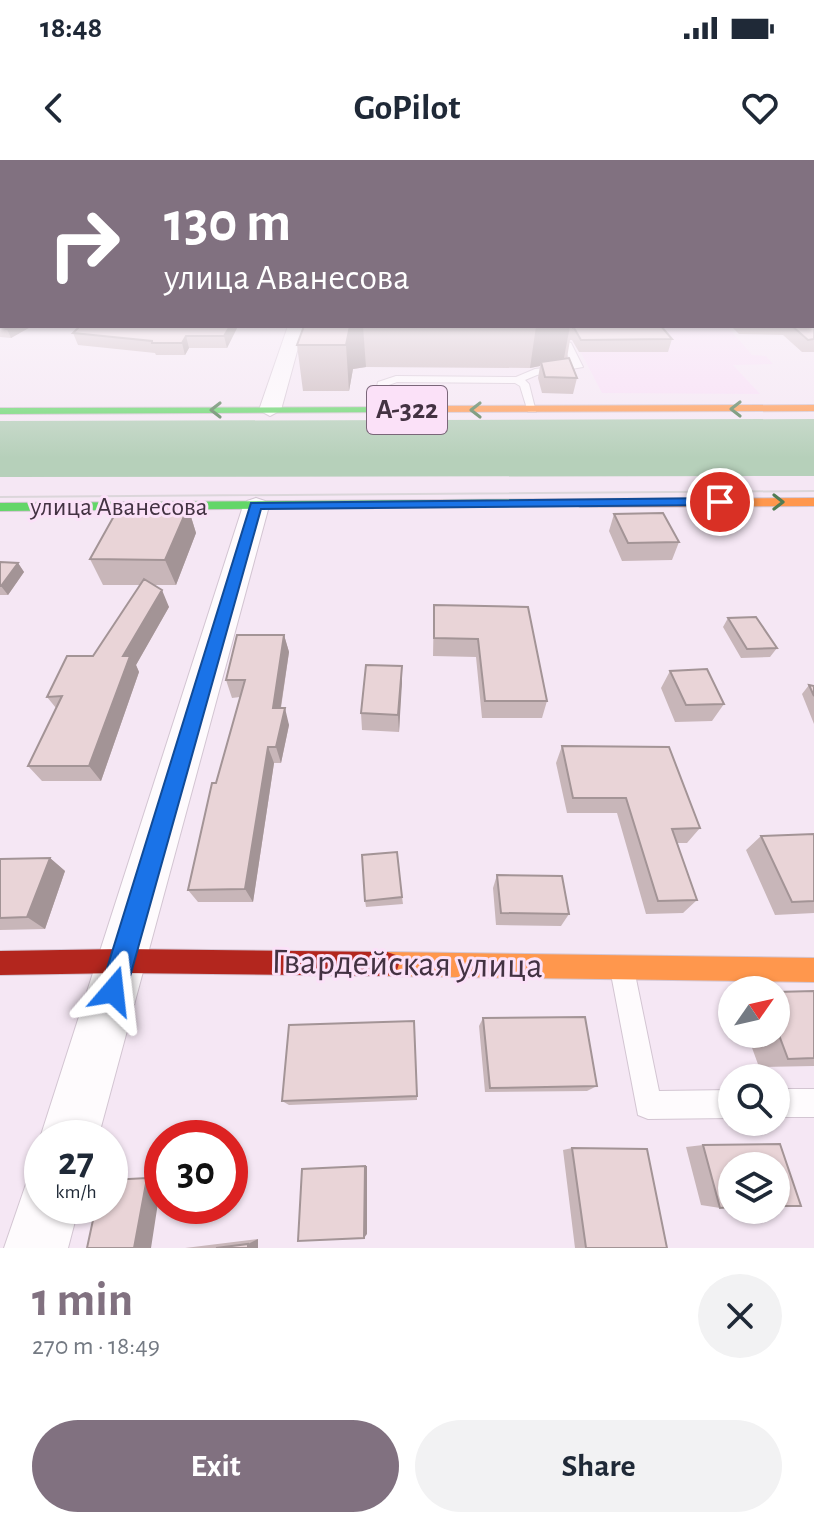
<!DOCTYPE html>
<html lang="en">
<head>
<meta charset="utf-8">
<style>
	body { margin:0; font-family:"Alegreya Sans",sans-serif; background:#f2f2f3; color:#1f2937; height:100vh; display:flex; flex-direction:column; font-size:30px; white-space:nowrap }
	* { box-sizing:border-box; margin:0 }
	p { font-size:26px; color:#747a83 }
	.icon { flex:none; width:44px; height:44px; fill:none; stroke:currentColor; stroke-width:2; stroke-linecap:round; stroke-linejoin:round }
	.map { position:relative; height:1088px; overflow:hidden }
	.details { display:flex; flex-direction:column; background:#fff; flex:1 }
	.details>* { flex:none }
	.hud { position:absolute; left:0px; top:0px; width:814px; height:168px; box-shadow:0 2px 6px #0004; background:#817180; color:#fff; overflow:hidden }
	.needle { width:52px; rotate:56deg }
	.buttons { position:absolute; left:718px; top:816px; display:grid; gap:16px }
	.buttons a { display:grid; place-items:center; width:72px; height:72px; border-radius:50%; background:#fff; box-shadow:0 2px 6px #0004; font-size:40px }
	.speed { position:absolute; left:24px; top:960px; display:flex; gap:16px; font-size:40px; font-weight:700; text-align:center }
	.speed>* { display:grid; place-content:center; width:104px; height:104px; border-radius:50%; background:#fff; box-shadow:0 2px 6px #0004; line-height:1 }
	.speed small { font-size:20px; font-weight:400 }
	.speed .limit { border:12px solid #d22; background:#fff; color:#111 }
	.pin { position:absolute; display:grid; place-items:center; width:68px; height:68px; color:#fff; margin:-34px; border:4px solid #fff; border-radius:50%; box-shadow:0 2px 8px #0007 }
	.me { position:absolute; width:88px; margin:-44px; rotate:17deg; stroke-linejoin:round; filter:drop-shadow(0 0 6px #0008) }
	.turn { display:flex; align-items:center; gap:28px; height:168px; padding:0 32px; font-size:36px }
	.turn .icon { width:104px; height:104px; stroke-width:2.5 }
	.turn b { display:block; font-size:56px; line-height:68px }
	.round { display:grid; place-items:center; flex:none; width:84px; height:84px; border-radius:42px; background:#f2f2f3 }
	.summary { display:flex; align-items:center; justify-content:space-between; height:136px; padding:0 32px }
	h1 { font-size:48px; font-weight:700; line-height:60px; color:#817180 }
	.action { display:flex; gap:16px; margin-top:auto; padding:16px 32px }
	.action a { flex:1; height:92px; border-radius:48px; background:#817180; color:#fff; font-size:32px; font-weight:700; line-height:92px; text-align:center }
	.action a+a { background:#f2f2f3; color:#1f2937 }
	.status { display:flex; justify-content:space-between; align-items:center; height:56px; padding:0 40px; background:#fff; direction:ltr }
	.status svg { height:22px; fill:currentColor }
	header { display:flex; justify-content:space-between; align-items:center; height:104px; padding:0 32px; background:#fff; font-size:36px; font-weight:700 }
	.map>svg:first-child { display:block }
	.built { fill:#f8ddf6 }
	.forest { fill:#b6d0ba }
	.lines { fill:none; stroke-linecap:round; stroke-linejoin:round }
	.lane-casing { stroke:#d3c5d2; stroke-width:2 }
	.street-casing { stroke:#d3c5d2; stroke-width:2 }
	.fast-casing { stroke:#d3c5d2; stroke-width:2 }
	.slow-casing { stroke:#d3c5d2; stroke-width:2 }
	.jam-casing { stroke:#d3c5d2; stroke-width:2 }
	.lane { fill:#fefbfd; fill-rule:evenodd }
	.street { fill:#fefbfd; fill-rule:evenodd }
	.fast { fill:#63d668; fill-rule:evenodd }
	.slow { fill:#ff974d; fill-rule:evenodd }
	.jam { fill:#b3261e; fill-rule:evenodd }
	.tram { stroke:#dbd6da; stroke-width:2 }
	.wall { fill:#c8b6b9 }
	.shaded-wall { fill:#a39496 }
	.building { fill:#e9d4d7; stroke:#a39496; stroke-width:2 }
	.oneway { stroke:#517c53 }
	.route { fill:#1a73e8; stroke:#114b97; stroke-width:2 }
	.labels { text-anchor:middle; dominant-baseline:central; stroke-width:6; stroke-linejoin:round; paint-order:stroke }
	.far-street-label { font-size:26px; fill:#433242; stroke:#fbe1f8 }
	.shield { fill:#fbe1f8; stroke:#7a6679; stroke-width:2 }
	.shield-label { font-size:28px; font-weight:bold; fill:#433242 }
	.near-street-label { font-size:36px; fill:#433242; stroke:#fbe1f8 }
</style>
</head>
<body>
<div class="status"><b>18:48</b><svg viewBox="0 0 49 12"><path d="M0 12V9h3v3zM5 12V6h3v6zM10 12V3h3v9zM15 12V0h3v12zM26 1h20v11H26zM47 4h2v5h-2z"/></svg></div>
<header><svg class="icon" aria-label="back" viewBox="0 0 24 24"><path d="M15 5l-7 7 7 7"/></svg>GoPilot<svg class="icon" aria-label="heart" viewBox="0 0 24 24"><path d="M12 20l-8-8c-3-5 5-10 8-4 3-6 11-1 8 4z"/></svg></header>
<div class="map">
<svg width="814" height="1088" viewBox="0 0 814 1088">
	<rect width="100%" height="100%" fill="#f5e7f4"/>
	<!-- built -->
	<path class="built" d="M 567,166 L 727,166 L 752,195 L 766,196 L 773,204 L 733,205 L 760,234 L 602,233 Z"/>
	<!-- forest -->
	<path class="forest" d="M 814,259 L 814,316 L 0,317 L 0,261 Z"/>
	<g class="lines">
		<!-- lane casing -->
		<g class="lane-casing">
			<path id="lane" d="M 548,177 L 571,183 L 583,207 L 537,215 L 525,220 L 529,224 L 536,252 L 528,252 L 520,226 L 515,223 L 397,222 L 386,226 L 381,252 L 372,250 L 378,222 L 396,216 L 516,217 L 535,209 L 572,205 L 564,187 L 545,182 Z
				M 623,802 L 632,805 L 635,814 L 659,931 L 732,930 L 732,958 L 648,959 L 638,955 L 611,814 L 614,805 Z
				M 776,929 L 814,929 L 814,957 L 776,957 Z"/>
		</g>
		<!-- street casing -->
		<g class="street-casing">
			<path id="street" d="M 288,166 L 304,166 L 281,250 L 270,256 L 259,250 Z
				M 256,338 L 265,341 L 269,346 L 98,978 L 42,978 L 42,983 L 40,978 L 243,346 L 247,341 Z
				M 42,1018 L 42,1046 L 79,1046 L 68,1088 L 4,1088 L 26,1024 Z"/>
		</g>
		<!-- fast casing -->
		<g class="fast-casing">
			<path id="fast" d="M 413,247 L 414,249 L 409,252 L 0,254 L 0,248 Z
				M 580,339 L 585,340 L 585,346 L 0,351 L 0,343 Z"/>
		</g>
		<!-- slow casing -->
		<g class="slow-casing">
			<path id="slow" d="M 814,245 L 814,251 L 409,252 L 404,249 L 409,246 Z
				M 814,338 L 814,346 L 580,347 L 574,343 L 580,339 Z
				M 387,792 L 814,798 L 814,822 L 387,816 L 378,813 L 375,804 L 378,795 Z"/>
		</g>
		<!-- jam casing -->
		<g class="jam-casing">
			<path id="jam" d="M 122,789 L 387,792 L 396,795 L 399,804 L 396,813 L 387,816 L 122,813 L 0,815 L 0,791 Z"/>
		</g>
		<!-- lane -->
		<use href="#lane" class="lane"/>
		<!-- street -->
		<use href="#street" class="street"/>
		<!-- fast -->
		<use href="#fast" class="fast"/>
		<!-- slow -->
		<use href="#slow" class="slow"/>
		<!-- jam -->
		<use href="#jam" class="jam"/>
		<!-- tram -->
		<path class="tram" d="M 0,337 L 814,331"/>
	</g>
	<!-- wall -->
	<path class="wall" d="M 0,146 L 2,166 L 32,166 L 11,178 L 0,177 Z
		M 814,146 L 814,192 L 802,192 L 783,175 L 739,174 L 732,167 L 663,168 L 672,179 L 668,192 L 579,192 L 572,180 L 570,180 L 567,198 L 577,218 L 573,234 L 542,233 L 538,218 L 540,206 L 530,208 L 366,207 L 353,209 L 349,231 L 303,231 L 297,185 L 304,166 L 812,166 Z
		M 238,166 L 227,188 L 189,188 L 185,195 L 156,195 L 155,193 L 78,185 L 73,173 Z
		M 188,347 L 196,373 L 176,425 L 154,425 L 169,447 L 136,505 L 139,512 L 101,621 L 42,621 L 28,606 L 56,548 L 47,537 L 93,496 L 140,425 L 103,425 L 90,399 Z
		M 614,354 L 679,382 L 672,400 L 622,401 L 609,371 Z
		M 0,402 L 18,403 L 24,412 L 8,435 L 0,435 Z
		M 434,445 L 528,447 L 547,541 L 542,558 L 482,558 L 476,497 L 433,496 Z
		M 728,458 L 777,488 L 770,497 L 741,498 L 723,467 Z
		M 284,475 L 289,492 L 281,548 L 289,565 L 281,603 L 274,603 L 253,742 L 198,742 L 188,730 L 216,623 L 240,537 L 232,538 L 226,520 Z
		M 402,506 L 399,572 L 362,570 L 361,553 Z
		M 670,511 L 724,544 L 712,561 L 675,562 L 661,528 Z
		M 809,525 L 814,526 L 814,564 L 802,534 Z
		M 562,586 L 700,668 L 687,683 L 677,683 L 697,740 L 683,753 L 646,754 L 617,653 L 567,653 L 556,603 Z
		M 814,674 L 814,753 L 775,755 L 746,690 L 761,676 Z
		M 50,698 L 65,711 L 45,769 L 0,770 L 0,699 Z
		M 497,715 L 569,754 L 561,766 L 496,765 L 493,728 Z
		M 402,737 L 403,744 L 366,747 L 365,741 Z
		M 814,831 L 814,906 L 759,907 L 747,874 L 776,874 L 776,832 Z
		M 483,858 L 597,926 L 587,931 L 485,932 L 479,866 Z
		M 417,936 L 417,940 L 289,945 L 282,941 Z
		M 703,985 L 720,1048 L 701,1045 L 686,987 Z
		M 572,988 L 667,1088 L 575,1088 L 563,990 Z
		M 258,1079 L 258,1088 L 185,1088 Z"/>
	<!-- shaded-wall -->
	<path class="shaded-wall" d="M 12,166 L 32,166 L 11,178 L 7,169 Z
		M 230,166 L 238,166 L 227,188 L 224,176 Z
		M 350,166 L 363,166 L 366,207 L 353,209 L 349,231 L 346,185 Z
		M 536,166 L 570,166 L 563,203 L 541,202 L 540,206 L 530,208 Z
		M 186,176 L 189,188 L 185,195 L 182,183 Z
		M 188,347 L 196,373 L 176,425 L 165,400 Z
		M 18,403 L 24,412 L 8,435 L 1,426 Z
		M 162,430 L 169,447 L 136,505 L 139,512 L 101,621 L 89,606 L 123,496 Z
		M 284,475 L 289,492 L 278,565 L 273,548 Z
		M 402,506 L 402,523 L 399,572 L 398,555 Z
		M 285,548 L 289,565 L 281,603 L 276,587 Z
		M 268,587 L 274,603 L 253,742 L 245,729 Z
		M 50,698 L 65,711 L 45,769 L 27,757 Z
		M 365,1006 L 367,1006 L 367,1074 L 364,1078 Z
		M 162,1017 L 151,1088 L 134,1088 L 147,1018 Z
		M 258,1079 L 258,1088 L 248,1088 L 248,1084 Z"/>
	<!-- building -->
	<path class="building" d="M 0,146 L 2,146 L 2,166 L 12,166 L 7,169 L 0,168 Z
		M 812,146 L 814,146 L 814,179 L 808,180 L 792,166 L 812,166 Z
		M 80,166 L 230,166 L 224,176 L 186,176 L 182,183 L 152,183 L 152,181 L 73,173 Z
		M 304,166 L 350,166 L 346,185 L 297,185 Z
		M 573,166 L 661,166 L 672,179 L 581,180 L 574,168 L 573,168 Z
		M 569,198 L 577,218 L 545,217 L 541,202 Z
		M 119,347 L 188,347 L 165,400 L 90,399 Z
		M 663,353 L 679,382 L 628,383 L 614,354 Z
		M 0,402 L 18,403 L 1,426 L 0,426 Z
		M 144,419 L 162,430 L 123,496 L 130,496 L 89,606 L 28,606 L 62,536 L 47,537 L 67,496 L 93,496 Z
		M 434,445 L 528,447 L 547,541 L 485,541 L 478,479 L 434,478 Z
		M 756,457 L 777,488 L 747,489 L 728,458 Z
		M 237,475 L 284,475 L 273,548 L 285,548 L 276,587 L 268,587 L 245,729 L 188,730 L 212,623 L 216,623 L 245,520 L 226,520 Z
		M 366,505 L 402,506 L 398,555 L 361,553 Z
		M 707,509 L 724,544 L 686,545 L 670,511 Z
		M 809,525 L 814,526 L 814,536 Z
		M 562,586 L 669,587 L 700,668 L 672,669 L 697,740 L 658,741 L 626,638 L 573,638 Z
		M 814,674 L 814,741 L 792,742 L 761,676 Z
		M 397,692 L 402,737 L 365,741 L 362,695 Z
		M 50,698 L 27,757 L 0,758 L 0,699 Z
		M 497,715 L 562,716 L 569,754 L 501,753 Z
		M 814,831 L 814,898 L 788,899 L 776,867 L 776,832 Z
		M 585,857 L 597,926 L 490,928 L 483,858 Z
		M 414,861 L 417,936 L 282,941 L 289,865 Z
		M 780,984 L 801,1046 L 776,1046 L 776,1006 L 732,1006 L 732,1047 L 720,1048 L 703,985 Z
		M 572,988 L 647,989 L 667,1088 L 586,1088 Z
		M 365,1006 L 364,1078 L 298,1081 L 302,1009 Z
		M 147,1018 L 134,1088 L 87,1088 L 96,1046 L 110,1046 L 110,1020 Z
		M 248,1084 L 248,1088 L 216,1088 Z"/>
	<!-- one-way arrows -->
	<defs><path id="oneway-chevron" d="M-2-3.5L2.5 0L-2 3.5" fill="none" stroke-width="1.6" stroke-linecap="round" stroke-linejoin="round" transform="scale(2)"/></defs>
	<g class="oneway">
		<use href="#oneway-chevron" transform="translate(736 249) rotate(180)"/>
		<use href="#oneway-chevron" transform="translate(216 250) rotate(180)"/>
		<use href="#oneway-chevron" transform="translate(476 250) rotate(-180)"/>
		<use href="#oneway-chevron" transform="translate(778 342)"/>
	</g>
	<!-- sky -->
	<linearGradient id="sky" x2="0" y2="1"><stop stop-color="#90b5e8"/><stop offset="0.49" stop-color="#faf4fa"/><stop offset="1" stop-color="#faf4fa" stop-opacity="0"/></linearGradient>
	<rect width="814" height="298" fill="url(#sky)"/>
	<!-- route -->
	<path class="route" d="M 720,338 L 727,342 L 725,345 L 261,349 L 126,831 L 122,840 L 113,843 L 104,840 L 100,831 L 251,343 Z"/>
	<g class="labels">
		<!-- far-street labels -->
		<g class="far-street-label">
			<text x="119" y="347">улица Аванесова</text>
		</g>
		<!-- shield labels -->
		<rect class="shield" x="367" y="226" width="80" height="48" rx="6"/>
		<g class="shield-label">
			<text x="407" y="250">А-322</text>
		</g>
		<!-- near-street labels -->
		<g class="near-street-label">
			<text transform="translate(407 804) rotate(1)">Гвардейская улица</text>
		</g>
	</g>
</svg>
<div class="buttons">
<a><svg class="needle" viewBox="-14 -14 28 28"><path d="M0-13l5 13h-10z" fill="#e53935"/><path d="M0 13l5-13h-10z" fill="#747a83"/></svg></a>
<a><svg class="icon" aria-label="search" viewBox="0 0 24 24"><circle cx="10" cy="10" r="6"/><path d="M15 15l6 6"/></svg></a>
<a><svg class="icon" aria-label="layers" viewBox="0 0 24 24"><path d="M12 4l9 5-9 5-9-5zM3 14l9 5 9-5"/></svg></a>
</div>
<div class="speed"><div>27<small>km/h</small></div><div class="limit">30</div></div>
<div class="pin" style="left:720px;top:342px;background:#d93025"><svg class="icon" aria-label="arrive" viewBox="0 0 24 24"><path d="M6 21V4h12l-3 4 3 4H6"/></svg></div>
<svg class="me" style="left:113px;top:831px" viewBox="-20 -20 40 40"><path d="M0-17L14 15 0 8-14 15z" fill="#1a73e8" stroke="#fff" stroke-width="4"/></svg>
<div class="hud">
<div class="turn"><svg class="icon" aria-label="right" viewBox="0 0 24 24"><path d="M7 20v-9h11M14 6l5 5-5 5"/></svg><div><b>130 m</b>улица Аванесова</div></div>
</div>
</div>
<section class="details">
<div class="summary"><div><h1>1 min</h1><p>270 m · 18:49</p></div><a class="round"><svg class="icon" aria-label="close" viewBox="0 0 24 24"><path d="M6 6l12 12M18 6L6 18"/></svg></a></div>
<div class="action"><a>Exit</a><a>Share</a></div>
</section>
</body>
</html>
